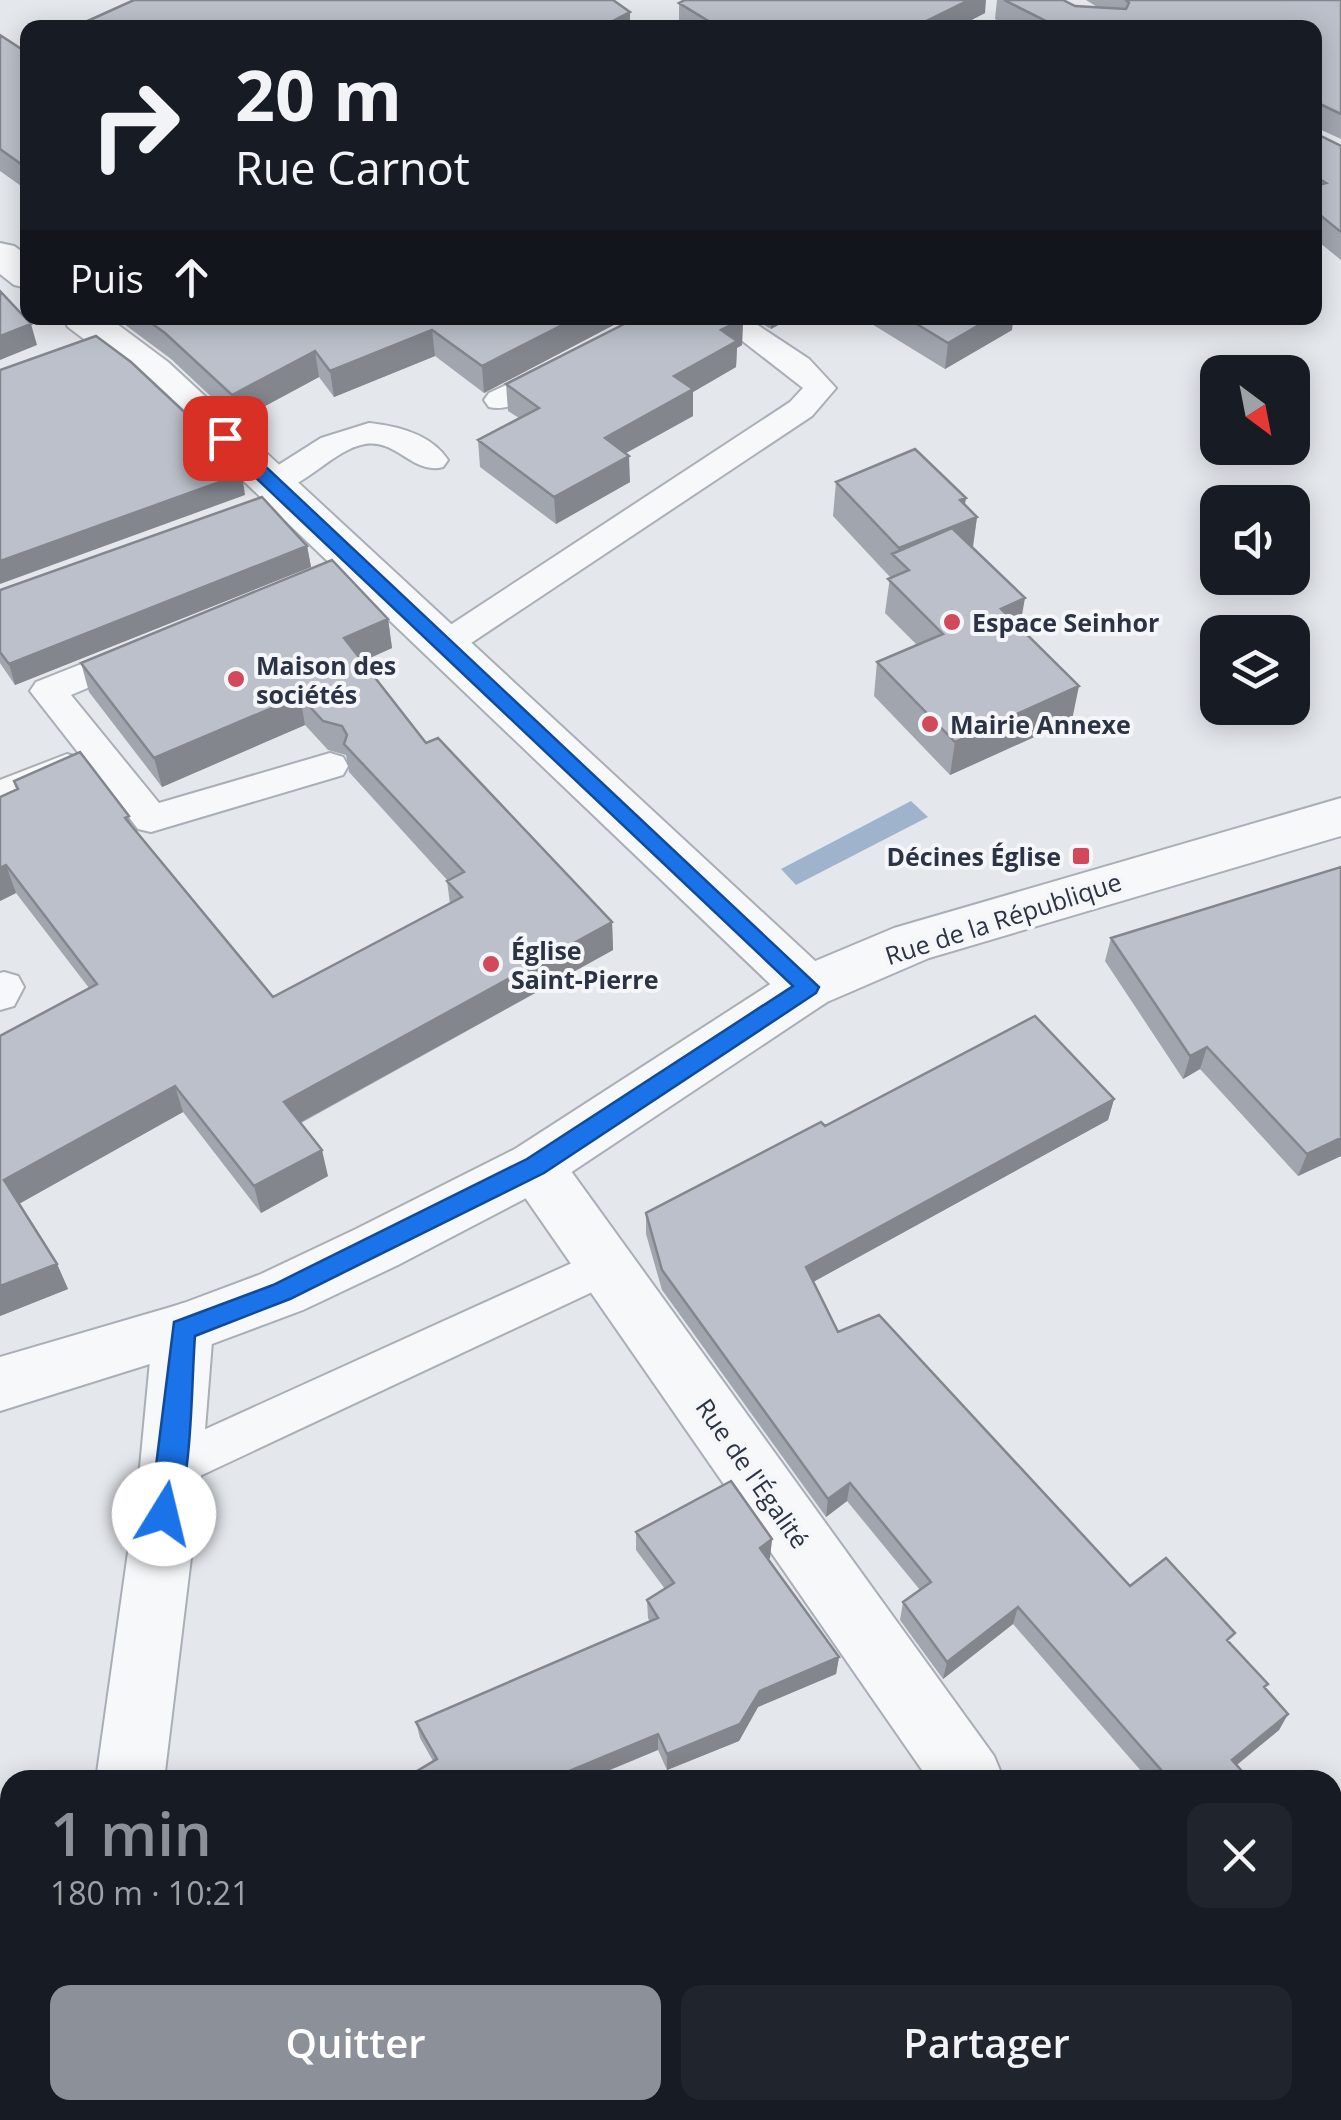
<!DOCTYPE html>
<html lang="fr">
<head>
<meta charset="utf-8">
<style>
	body { margin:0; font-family:"Open Sans",sans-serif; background:#20242c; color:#f1f3f6; height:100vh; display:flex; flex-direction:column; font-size:38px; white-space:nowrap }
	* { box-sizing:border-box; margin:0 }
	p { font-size:32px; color:#9ea1a6 }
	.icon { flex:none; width:55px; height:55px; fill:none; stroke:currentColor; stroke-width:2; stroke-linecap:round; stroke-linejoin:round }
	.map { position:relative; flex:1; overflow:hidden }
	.side { position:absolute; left:0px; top:1770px; width:1342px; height:350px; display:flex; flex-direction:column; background:#171b24; border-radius:30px 30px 0 0; box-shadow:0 5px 25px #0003 }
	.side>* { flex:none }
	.guide { position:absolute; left:20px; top:20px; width:1302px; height:305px; border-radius:20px; box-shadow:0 5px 25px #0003; background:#171b24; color:#f1f3f6; overflow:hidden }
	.needle { width:65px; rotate:148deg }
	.buttons { position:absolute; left:1200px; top:355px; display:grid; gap:20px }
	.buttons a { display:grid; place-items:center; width:110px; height:110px; border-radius:20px; background:#171b24; box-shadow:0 5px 25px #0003; font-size:50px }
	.pin { position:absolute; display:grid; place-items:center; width:85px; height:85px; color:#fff; margin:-42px; border-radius:20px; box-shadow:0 5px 15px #0006 }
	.me { position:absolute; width:110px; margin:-55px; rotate:9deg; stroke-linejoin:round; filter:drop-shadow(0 0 8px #0008) }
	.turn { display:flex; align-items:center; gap:35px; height:210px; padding:0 50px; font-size:45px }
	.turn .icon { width:130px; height:130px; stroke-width:2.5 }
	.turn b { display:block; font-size:70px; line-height:85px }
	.then { display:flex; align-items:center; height:95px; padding:0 50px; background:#0003; gap:20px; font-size:38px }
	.round { display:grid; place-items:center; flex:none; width:105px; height:105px; border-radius:20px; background:#20242c }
	.headline { display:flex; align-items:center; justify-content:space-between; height:170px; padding:0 50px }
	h1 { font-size:60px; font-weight:600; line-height:75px; color:#8c9099 }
	.primary-button { display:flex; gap:20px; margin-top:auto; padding:20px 50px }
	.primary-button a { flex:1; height:115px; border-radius:20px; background:#8c9099; color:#fff; font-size:40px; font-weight:600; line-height:115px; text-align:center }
	.primary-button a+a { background:#20242c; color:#f1f3f6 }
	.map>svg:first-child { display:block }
	.water { fill:#9fb4cc }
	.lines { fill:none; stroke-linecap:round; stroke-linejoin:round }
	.service-casing { stroke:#a9aeb7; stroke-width:4 }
	.minor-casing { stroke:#a9aeb7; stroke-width:4 }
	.tertiary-casing { stroke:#a9aeb7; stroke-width:4 }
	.service { fill:#f7f8fa; fill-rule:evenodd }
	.minor { fill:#f7f8fa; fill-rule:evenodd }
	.tertiary { fill:#f7f8fa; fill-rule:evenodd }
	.wall { fill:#a1a5ae }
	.shaded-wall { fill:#83868d }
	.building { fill:#bbc0ca; stroke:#83868d; stroke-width:2.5 }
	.route { fill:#1a73e8; stroke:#114b97; stroke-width:2.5 }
	.poi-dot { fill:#d1495b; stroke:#f4f6f9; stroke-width:4 }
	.labels { text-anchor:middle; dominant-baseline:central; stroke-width:8; stroke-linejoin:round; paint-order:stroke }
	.poi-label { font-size:25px; font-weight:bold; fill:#2b3445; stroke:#f4f6f9; text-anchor:start }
	.street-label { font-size:25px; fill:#2b3445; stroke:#f4f6f9 }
</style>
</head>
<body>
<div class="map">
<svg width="1341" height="2120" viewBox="0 0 1341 2120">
	<rect width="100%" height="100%" fill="#e4e7ec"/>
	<!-- water -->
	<path class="water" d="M 911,801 L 928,817 L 796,885 L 781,869 Z"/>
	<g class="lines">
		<!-- service casing -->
		<g class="service-casing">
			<path id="service" d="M 713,318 L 747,318 L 809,359 L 836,388 L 812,416 L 456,653 L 444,657 L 432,653 L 427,645 L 432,637 L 790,402 L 803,388 Z
				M 555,362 L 566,364 L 570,371 L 566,378 C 544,389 514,413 489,407 L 484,400 L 489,393 Z
				M 369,423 C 398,426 431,434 448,460 L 443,467 C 413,475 397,439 365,444 C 329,450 297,500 261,490 L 256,483 L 261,476 L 321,438 Z
				M 132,644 L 144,648 L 149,656 L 144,664 L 71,695 L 159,803 L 330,753 L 343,757 L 348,766 L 343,775 L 151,832 L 138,829 L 30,691 L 36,682 Z
				M 67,754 L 80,758 L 85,767 L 80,776 L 0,808 L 0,780 Z
				M 4,972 L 18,976 L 24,987 L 14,1006 L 0,1010 L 0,973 Z
				M 605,1248 L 620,1253 L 626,1266 L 620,1279 L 187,1482 L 171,1488 L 155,1482 L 148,1467 L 155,1452 Z"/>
		</g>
		<!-- minor casing -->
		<g class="minor-casing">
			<path id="minor" d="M 0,243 L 14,246 L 28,256 L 28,288 L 14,285 L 0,274 Z
				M 63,318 L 109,318 L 168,362 L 827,972 L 835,987 L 827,1002 L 808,1008 L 789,1002 L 138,380 L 68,327 Z
				M 535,1142 L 555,1149 L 994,1756 L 1004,1780 L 929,1780 L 515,1183 L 507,1166 L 515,1149 Z
				M 183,1303 L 204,1311 L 213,1329 L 202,1467 L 164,1780 L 96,1780 L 140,1467 L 153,1329 L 162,1311 Z
				M 54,2110 L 128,2110 L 127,2120 L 53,2120 Z
				M 1168,2110 L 1245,2110 L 1249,2120 L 1172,2120 Z"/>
		</g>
		<!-- tertiary casing -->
		<g class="tertiary-casing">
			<path id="tertiary" d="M 1341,798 L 1341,836 L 929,958 L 827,1002 L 555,1183 L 398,1265 L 303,1310 L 204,1347 L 0,1411 L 0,1357 L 181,1304 L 261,1274 L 356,1229 L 515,1149 L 789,972 L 894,928 Z"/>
		</g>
		<!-- service -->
		<use href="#service" class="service"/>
		<!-- minor -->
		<use href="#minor" class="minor"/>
		<!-- tertiary -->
		<use href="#tertiary" class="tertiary"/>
	</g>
	<!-- wall -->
	<path class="wall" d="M 997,0 L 1063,0 L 1075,6 L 1099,8 L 1086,0 L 1341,0 L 1341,139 L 1317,128 L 1317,134 L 1341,146 L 1341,260 L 1315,239 L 1315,28 L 1012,28 L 995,19 Z
		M 679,3 L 985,13 L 956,28 L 683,28 L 679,25 Z
		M 0,35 L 23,50 L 28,48 L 28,191 L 0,171 Z
		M 119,318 L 627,318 L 484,393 L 435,356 L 334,397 L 319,377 L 237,421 L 171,359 L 120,321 Z
		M 752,318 L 791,318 L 771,329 Z
		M 862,318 L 1013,318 L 1012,330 L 945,369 Z
		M 743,319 L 742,345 L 737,348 L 736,367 L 693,392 L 693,416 L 626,453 L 630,482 L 556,524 L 480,467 L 478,440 L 519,418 L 508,411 L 506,384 Z
		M 836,482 L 965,505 L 977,517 L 973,548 L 1072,720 L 950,775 L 874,696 L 877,662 L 917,645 L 885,613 L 890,577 L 833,516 Z
		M 307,546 L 311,567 L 15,685 L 0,663 L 0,590 Z
		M 388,619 L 392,648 L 362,661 L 426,743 L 612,922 L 613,950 L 301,1123 L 328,1176 L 261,1213 L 183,1112 L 19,1204 L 57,1264 L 68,1289 L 0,1316 L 0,1036 L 89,988 L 16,893 L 0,901 L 0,797 L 16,790 L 14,781 L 129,816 L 132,827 L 273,997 L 450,904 L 447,881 L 448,881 L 349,772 L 346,755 L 328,750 L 305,725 L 162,787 L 89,692 L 81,663 Z
		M 1341,867 L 1341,1156 L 1298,1176 L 1200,1069 L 1183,1079 L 1105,961 L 1111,938 Z
		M 1114,1099 L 1108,1120 L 813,1282 L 838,1332 L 1130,1586 L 1230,1643 L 1268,1684 L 1265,1688 L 1288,1714 L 1279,1730 L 1237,1765 L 1250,1780 L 1149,1780 L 1013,1624 L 943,1679 L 900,1620 L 903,1602 L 920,1590 L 847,1501 L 826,1517 L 662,1290 L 646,1234 L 646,1213 L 825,1126 Z
		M 636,1532 L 772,1539 L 770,1558 L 768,1559 L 839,1657 L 836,1674 L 758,1707 L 739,1741 L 667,1770 L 658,1750 L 433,1761 L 420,1738 L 416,1722 L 650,1622 L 648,1618 L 647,1600 L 665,1589 L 636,1550 Z
		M 1267,2110 L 1332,2110 L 1341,2120 L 1275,2120 Z"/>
	<!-- shaded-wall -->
	<path class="shaded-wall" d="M 969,0 L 986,0 L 985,13 L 956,28 L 912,28 Z
		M 630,12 L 630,28 L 599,28 Z
		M 576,318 L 627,318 L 484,393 L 482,366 Z
		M 771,318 L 791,318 L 771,329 Z
		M 991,318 L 1013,318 L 1012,330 L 945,369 L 948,343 Z
		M 743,319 L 742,345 L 737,348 L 736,367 L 693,392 L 693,416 L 606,464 L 605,438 L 674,376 L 721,330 Z
		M 31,324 L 37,345 L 0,360 L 0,336 Z
		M 432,330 L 435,356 L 334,397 L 330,371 Z
		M 315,351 L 319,377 L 237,421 L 232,395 Z
		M 629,456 L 630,482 L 556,524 L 554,497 Z
		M 242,474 L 245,495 L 0,584 L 0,561 Z
		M 966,498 L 962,523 L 977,517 L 972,551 L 909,570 L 898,559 L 899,548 L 960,500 Z
		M 307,546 L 311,567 L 15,685 L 9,664 Z
		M 1025,598 L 1019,632 L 1001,609 Z
		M 388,619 L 392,648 L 348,668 L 344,638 Z
		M 1079,686 L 1072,720 L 950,775 L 955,742 Z
		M 300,696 L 305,725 L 162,787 L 154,758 Z
		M 6,865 L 16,893 L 0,901 L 0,868 Z
		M 612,922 L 613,950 L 290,1128 L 284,1102 Z
		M 1207,1047 L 1200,1069 L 1183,1079 L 1190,1056 Z
		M 175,1086 L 183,1112 L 15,1206 L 4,1180 Z
		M 1114,1099 L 1108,1120 L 804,1287 L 806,1267 Z
		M 1341,1138 L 1341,1156 L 1298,1176 L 1307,1154 Z
		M 322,1150 L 328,1176 L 261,1213 L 254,1186 Z
		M 57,1264 L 68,1289 L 0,1316 L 0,1286 Z
		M 850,1483 L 847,1501 L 826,1517 L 828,1499 Z
		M 772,1539 L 770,1558 L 758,1566 L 760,1548 Z
		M 1018,1607 L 1013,1624 L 943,1679 L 947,1662 Z
		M 839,1657 L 836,1674 L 758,1707 L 739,1741 L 667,1770 L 667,1754 L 760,1691 Z
		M 1288,1714 L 1279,1730 L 1223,1776 L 1232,1760 Z
		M 658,1734 L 658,1750 L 586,1780 L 548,1780 Z"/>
	<!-- building -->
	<path class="building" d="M 134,0 L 613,0 L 630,12 L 599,28 L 72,28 Z
		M 685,0 L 969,0 L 912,28 L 720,28 L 679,3 Z
		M 1004,0 L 1063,0 L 1075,6 L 1126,9 L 1129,3 L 1126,0 L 1341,0 L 1341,114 L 1320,104 L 1317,134 L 1341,146 L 1341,232 L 1315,211 L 1315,186 L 1326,183 L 1315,176 L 1315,28 L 1060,28 Z
		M 0,35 L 23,50 L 28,48 L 28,169 L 0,149 Z
		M 0,291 L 31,324 L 0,336 Z
		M 144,318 L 576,318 L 482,366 L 432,330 L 330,371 L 315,351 L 232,395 L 165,333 Z
		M 636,318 L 743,319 L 721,330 L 737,341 L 674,376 L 693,389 L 605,438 L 629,456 L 554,497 L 478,440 L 539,408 L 506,384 Z
		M 907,318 L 991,318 L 948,343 Z
		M 96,336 L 131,362 L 194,421 L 242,474 L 0,561 L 0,370 Z
		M 915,449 L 966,498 L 960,500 L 977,517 L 899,548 L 836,482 Z
		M 262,497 L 307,546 L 9,664 L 0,652 L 0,590 Z
		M 952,528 L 1025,598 L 1001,609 L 1079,686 L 955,742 L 877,662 L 943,634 L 888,579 L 909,570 L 892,554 Z
		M 332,560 L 388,619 L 344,638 L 426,743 L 438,738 L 612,922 L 284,1102 L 322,1150 L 254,1186 L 175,1086 L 4,1180 L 57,1264 L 0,1286 L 0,1036 L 97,984 L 6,865 L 0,868 L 0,797 L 18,789 L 14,781 L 80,752 L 129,816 L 125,818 L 273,997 L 462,897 L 447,881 L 464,872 L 344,744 L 347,735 L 342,726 L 323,721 L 300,696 L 154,758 L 81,663 Z
		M 1341,867 L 1341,1138 L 1307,1154 L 1207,1047 L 1190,1056 L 1111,938 Z
		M 1035,1016 L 1114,1099 L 806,1267 L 838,1332 L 879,1315 L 1130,1586 L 1166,1558 L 1235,1633 L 1227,1640 L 1268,1684 L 1264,1687 L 1288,1714 L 1232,1760 L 1250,1780 L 1170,1780 L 1018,1607 L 947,1662 L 903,1602 L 931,1582 L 850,1483 L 828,1499 L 662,1270 L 646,1213 L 821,1122 L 825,1126 Z
		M 731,1481 L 772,1539 L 760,1548 L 839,1657 L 760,1691 L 740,1724 L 667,1754 L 658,1734 L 548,1780 L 402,1780 L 437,1759 L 416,1722 L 658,1618 L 647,1600 L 674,1583 L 636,1532 Z
		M 1341,1969 L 1341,2120 L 1294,2120 L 1287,2110 L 1332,2110 L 1332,1976 Z
		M 374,2110 L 571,2110 L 577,2120 L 379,2120 Z"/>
	<!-- route -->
	<path class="route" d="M 225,432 L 231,434 L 819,987 L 816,993 L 544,1173 L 290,1299 L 195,1336 C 191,1387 193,1478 173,1523 L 164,1526 L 154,1523 L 150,1514 L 174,1322 L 273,1285 L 527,1159 L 793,986 L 218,442 L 218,434 Z"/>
	<!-- markers -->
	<g class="poi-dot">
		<circle cx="952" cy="622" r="10"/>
		<circle cx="236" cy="679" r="10"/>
		<circle cx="930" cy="724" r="10"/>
		<rect x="1071" y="846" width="20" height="20" rx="5"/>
		<circle cx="491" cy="964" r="10"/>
	</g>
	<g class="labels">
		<!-- poi labels -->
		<g class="poi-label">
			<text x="972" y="622">Espace Seinhor</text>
			<text x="256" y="665">Maison des<tspan x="256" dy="29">sociétés</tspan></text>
			<text x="950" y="724">Mairie Annexe</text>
			<text x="1061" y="856" text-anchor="end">Décines Église</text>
			<text x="511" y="950">Église<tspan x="511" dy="29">Saint-Pierre</tspan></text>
		</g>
		<!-- street labels -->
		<g class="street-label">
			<text transform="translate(1003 918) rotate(-18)">Rue de la République</text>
			<text transform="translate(753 1473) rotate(55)">Rue de l'Égalité</text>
		</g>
	</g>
</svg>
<div class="buttons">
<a><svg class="needle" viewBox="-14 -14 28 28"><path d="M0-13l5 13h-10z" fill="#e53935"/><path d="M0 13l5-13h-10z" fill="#9ea1a6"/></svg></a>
<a><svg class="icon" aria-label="sound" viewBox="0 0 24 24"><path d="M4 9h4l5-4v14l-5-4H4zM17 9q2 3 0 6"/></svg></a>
<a><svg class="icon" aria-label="layers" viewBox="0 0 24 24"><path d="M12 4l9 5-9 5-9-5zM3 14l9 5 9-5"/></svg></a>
</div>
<div class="pin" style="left:225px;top:438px;background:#d93025"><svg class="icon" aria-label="arrive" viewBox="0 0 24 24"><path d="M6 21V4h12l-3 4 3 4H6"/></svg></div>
<svg class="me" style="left:164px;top:1514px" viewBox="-20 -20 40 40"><circle r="19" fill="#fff"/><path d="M0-13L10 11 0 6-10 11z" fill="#1a73e8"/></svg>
<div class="guide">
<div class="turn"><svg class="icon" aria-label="right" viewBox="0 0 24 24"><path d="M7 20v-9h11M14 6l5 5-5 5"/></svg><div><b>20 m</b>Rue Carnot</div></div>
<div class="then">Puis<svg class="icon" aria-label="ahead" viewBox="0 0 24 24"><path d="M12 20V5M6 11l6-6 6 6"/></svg></div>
</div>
<section class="side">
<div class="headline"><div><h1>1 min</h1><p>180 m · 10:21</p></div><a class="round"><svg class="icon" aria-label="close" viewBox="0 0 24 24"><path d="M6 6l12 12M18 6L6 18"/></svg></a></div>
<div class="primary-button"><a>Quitter</a><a>Partager</a></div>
</section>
</div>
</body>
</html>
